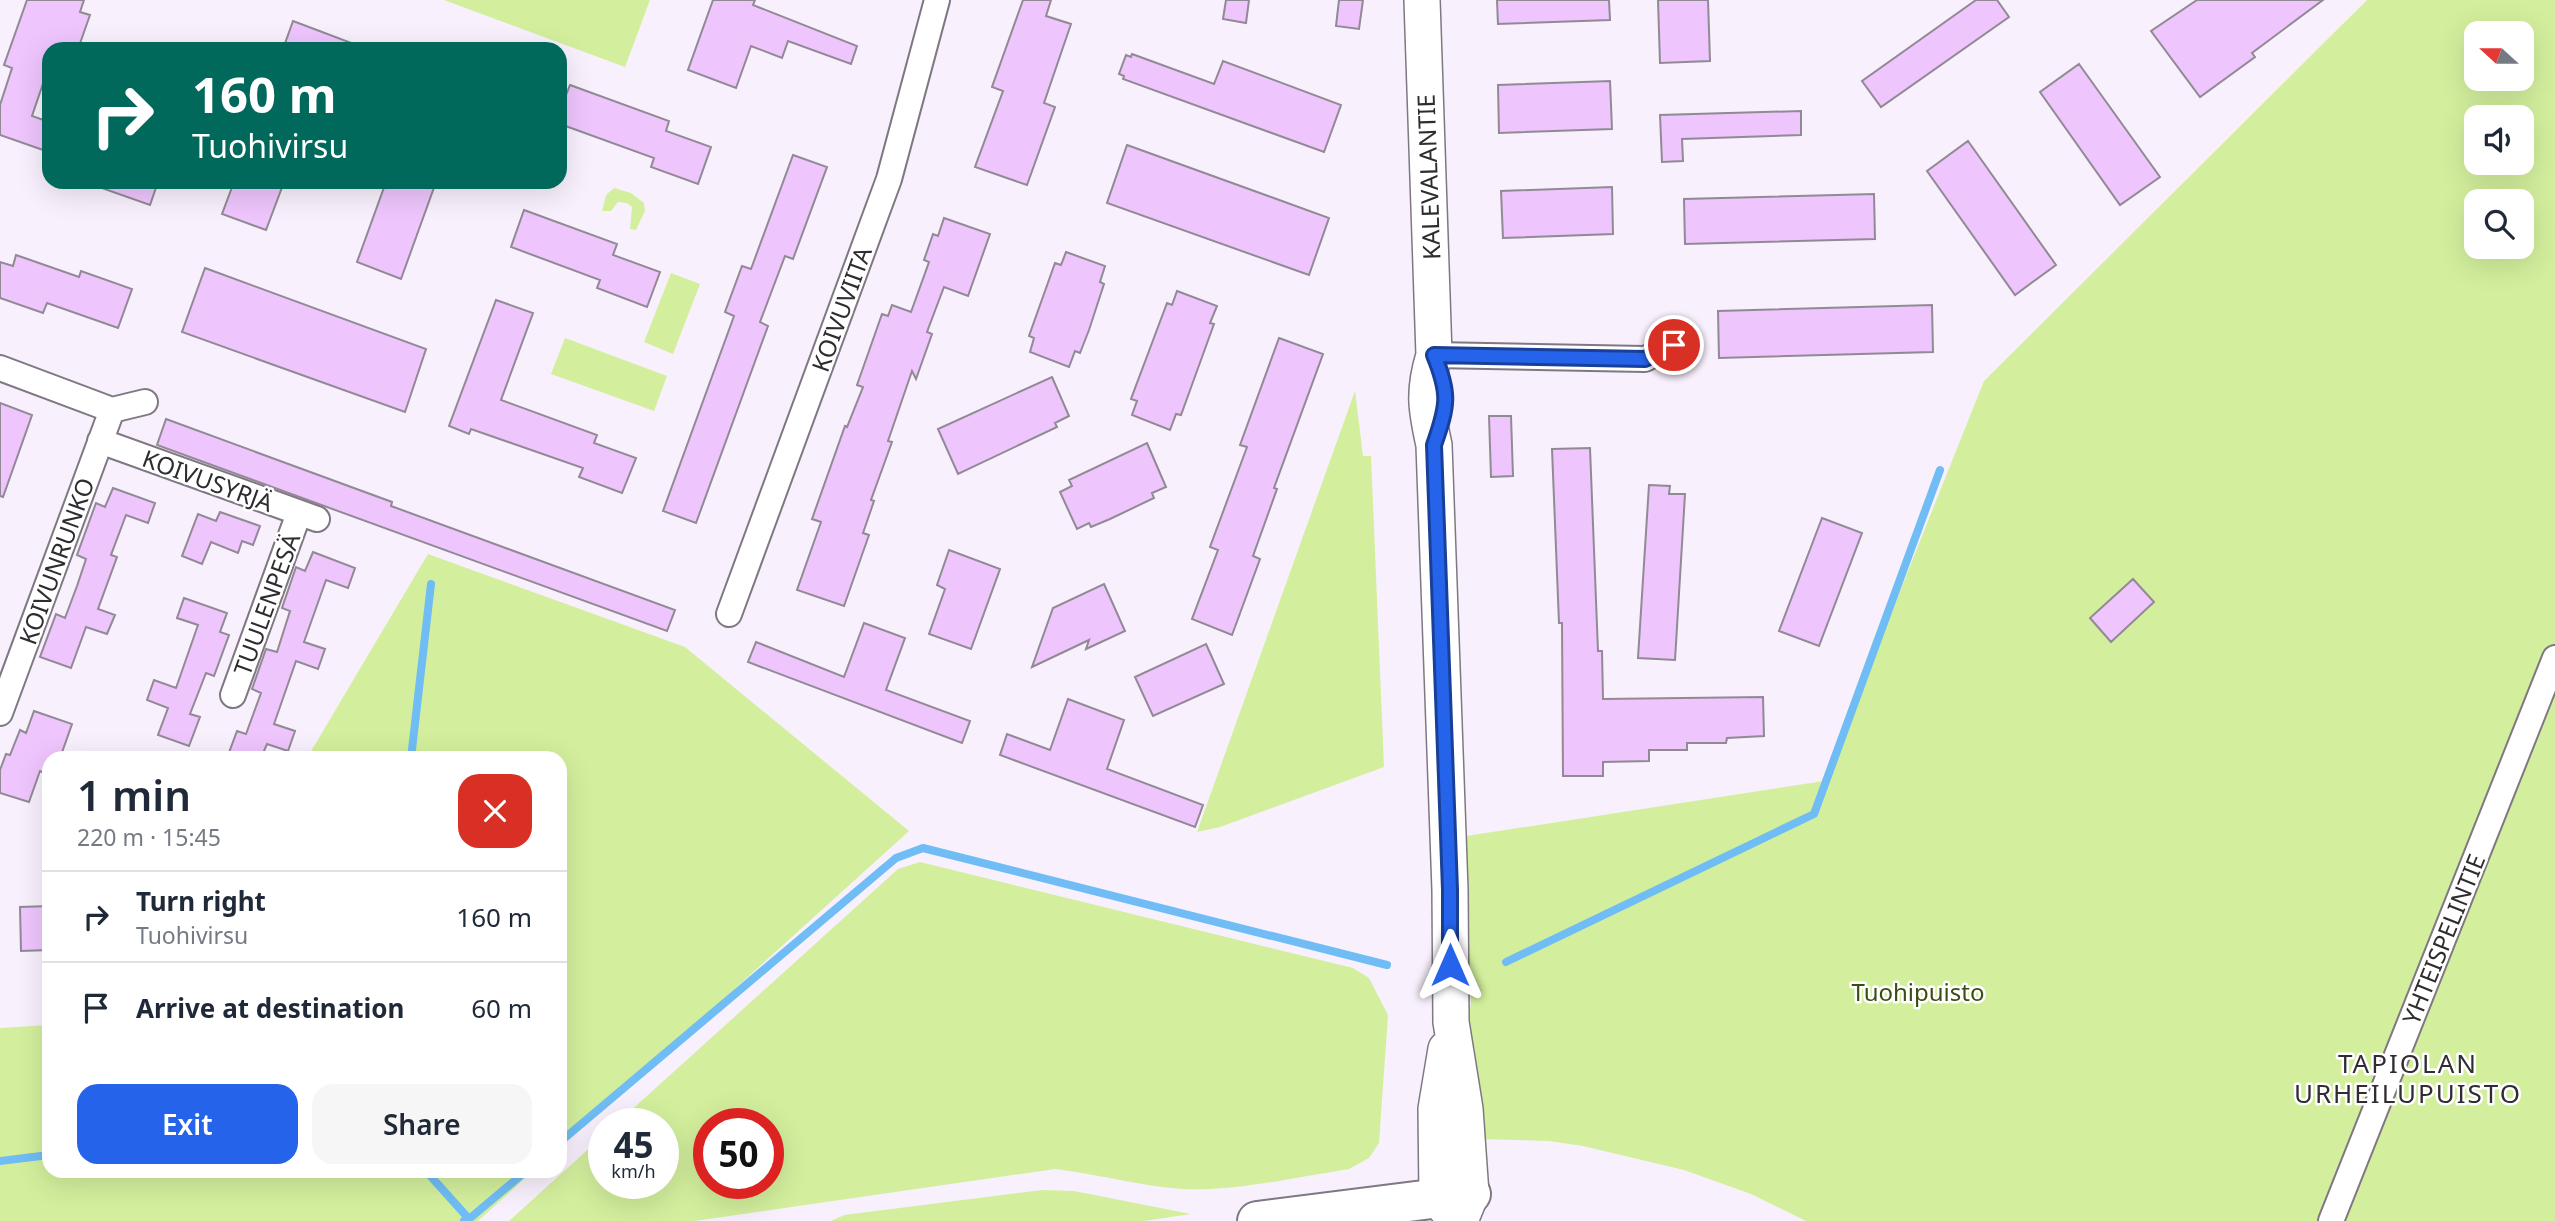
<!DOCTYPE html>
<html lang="en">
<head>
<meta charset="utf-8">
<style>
	body { margin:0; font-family:"Noto Sans",sans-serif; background:#f6f6f7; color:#1f2937; height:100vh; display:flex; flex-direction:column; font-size:26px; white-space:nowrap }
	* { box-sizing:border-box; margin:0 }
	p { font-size:23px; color:#747a83 }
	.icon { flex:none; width:38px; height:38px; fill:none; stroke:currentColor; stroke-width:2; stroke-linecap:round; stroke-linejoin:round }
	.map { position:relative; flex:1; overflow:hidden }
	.side { position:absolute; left:42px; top:751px; width:525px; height:427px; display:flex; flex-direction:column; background:#fff; border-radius:21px; box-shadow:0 7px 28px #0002 }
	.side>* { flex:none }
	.top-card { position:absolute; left:42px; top:42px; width:525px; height:147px; border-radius:21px; box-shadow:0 7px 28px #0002; background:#00695c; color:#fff; overflow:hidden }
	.needle { width:46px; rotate:291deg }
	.tools { position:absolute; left:2464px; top:21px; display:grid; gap:14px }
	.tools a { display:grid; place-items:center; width:70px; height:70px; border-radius:14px; background:#fff; box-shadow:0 7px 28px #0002; font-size:35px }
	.speed { position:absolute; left:588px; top:1108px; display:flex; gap:14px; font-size:35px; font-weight:700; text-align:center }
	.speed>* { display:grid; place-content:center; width:91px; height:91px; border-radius:50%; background:#fff; box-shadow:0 7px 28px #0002; line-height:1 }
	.speed small { font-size:18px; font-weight:400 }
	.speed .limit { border:10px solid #d22; background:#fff; color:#111 }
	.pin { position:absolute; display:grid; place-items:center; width:60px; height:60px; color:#fff; margin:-30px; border:4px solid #fff; border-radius:50%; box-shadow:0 2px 7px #0007 }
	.me { position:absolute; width:77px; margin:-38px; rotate:0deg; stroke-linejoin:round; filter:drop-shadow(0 0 5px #0008) }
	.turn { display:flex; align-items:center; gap:24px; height:147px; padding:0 35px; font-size:32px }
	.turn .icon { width:91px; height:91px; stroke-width:2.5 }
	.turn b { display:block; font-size:49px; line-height:60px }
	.round { display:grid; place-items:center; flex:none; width:74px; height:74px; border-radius:21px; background:#f6f6f7 }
	.summary { display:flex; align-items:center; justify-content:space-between; height:119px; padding:0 35px }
	h1 { font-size:42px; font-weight:600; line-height:52px }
	.primary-button { display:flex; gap:14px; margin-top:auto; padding:14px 35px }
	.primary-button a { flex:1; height:80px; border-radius:21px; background:#2563eb; color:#fff; font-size:28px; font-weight:600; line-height:80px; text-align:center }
	.primary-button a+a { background:#f6f6f7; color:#1f2937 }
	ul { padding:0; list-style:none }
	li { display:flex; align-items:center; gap:21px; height:91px; padding:0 35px; border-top:2px solid #e0e1e3 }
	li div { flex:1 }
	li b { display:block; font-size:26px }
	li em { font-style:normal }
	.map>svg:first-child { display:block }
	.green { fill:#d3ef9d; fill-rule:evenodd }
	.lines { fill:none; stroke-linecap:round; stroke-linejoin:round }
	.stream { stroke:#6fbdf4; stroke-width:8 }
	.building { fill:#eec5fd; stroke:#918a94; stroke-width:2 }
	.minor-casing { stroke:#7f7882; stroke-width:28 }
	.secondary-casing { stroke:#7f7882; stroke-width:38 }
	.primary-casing { stroke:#7f7882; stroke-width:42 }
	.minor { stroke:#fff; stroke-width:24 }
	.secondary { stroke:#fff; stroke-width:35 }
	.primary { stroke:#fff; stroke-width:38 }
	.route-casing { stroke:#184099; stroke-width:18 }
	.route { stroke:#2563eb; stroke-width:12 }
	.labels { text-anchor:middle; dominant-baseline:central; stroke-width:5; stroke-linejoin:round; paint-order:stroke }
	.street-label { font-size:24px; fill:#2f2c30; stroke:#fff }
	.park-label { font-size:24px; fill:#3c4c12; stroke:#fff }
	.neighbourhood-label { font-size:26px; letter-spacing:2px; fill:#312b33; stroke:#fff }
</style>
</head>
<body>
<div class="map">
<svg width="2555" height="1221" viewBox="0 0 2555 1221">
	<rect width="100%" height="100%" fill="#f8f0fc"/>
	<!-- green -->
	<path class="green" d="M 444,0 L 650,0 L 625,67 Z
		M 2367,0 L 2555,0 L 2555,1221 L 1806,1221 L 1751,1194 L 1684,1170 L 1583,1146 L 1549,1141 L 1478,1139 L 1467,1030 L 1471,1002 L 1460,837 L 1824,781 L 1984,381 ZM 2476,33 L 2522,33 L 2522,79 L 2476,79 ZM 2476,117 L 2522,117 L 2522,163 L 2476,163 ZM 2476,201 L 2522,201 L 2522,247 L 2476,247 Z
		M 614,188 L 631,193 L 644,203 L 645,211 L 636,230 L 630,229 L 632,207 L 627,203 L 618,202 L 611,211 L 602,211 L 606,195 Z
		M 671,273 L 700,284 L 673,354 L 644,342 Z
		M 565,338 L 667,376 L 654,411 L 551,374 Z
		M 1355,391 L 1363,456 L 1371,456 L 1384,767 L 1220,827 L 1197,832 Z
		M 428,554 L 685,647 L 909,831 L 560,1147 L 560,758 L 307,758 Z
		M 920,862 L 1353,968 L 1369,978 L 1388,1015 L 1379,1143 L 1369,1158 L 1349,1169 C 1305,1176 1254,1187 1210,1189 C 1158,1192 1107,1175 1055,1169 L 695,1221 L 509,1221 L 604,1135 L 604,1183 L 663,1183 L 663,1124 L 617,1123 L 898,869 ZM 709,1124 L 768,1124 L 768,1183 L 709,1183 Z
		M 49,1025 L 49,1171 L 533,1171 L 478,1221 L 0,1221 L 0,1028 Z
		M 1042,1190 L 1074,1191 L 1191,1214 L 1144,1221 L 831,1221 L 844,1215 Z"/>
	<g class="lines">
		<!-- stream -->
		<path class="stream" d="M 411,758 L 431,584
			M 1506,962 L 1814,814 L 1940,470
			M 560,1142 L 896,858 L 923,848 L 1387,965
			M 0,1161 L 49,1155
			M 426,1171 L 469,1219
			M 464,1221 L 469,1219 L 526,1171"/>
	</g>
	<!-- building -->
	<path class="building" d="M 27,0 L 84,0 L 80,12 L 90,15 L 78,49 L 49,49 L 49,66 L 32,116 L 49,122 L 49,134 L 43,150 L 0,135 L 0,105 L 12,68 L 4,65 Z
		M 713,0 L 755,0 L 753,5 L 857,46 L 851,64 L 788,41 L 782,58 L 751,46 L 736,88 L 688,70 Z
		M 1023,0 L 1051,0 L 1046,16 L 1071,24 L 1044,103 L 1055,107 L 1027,185 L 975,167 L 1003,91 L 992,87 Z
		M 1226,0 L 1249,0 L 1246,23 L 1223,19 Z
		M 1339,0 L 1363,0 L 1359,29 L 1336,26 Z
		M 1497,0 L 1609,0 L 1610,20 L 1498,24 Z
		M 1658,0 L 1708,0 L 1710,61 L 1660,63 Z
		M 1976,0 L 1997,0 L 2009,17 L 1881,107 L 1862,81 Z
		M 2197,0 L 2323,0 L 2252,53 L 2255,57 L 2200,97 L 2151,31 Z
		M 293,21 L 362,47 L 361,49 L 283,49 Z
		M 1132,54 L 1214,84 L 1223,61 L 1341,105 L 1324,152 L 1123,79 L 1124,76 L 1119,74 L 1126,55 L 1131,57 Z
		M 2079,64 L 2160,177 L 2120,205 L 2040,92 Z
		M 1610,81 L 1612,129 L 1499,133 L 1498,85 Z
		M 570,85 L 669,121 L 666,131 L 711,147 L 698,184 L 651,167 L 654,158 L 560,124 L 560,110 Z
		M 1801,111 L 1801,135 L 1682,139 L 1683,161 L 1662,162 L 1660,115 Z
		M 1968,141 L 2056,265 L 2015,295 L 1927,171 Z
		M 1127,145 L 1329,218 L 1309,275 L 1107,203 Z
		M 793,155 L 827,167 L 793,259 L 785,256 L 760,322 L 768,326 L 696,523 L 663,511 L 734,316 L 725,312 L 742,266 L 751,269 Z
		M 94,182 L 158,182 L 150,205 L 93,185 Z
		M 234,182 L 284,182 L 266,230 L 222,214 Z
		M 386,182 L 436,182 L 401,279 L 357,262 Z
		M 1612,187 L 1613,234 L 1503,238 L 1501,191 Z
		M 1874,194 L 1875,239 L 1685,244 L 1684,199 Z
		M 524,210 L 617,244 L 613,255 L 660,272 L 647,307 L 597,288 L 600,280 L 511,247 Z
		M 944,218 L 990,234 L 968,296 L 944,287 L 927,332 L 932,334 L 916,379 L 912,371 L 888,441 L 892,442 L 871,500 L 874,501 L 863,533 L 869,535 L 844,606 L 797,590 L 821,522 L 812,519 L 845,426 L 847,427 L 863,387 L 857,385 L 882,314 L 888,316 L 892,305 L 911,312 L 929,262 L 924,260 L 933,234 L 938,236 Z
		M 1066,252 L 1105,266 L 1100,282 L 1104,284 L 1089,330 L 1080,353 L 1075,351 L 1069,367 L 1030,352 L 1034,338 L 1029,336 L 1055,263 L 1061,265 Z
		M 16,255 L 79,277 L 81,271 L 132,289 L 118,328 L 47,303 L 43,313 L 0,298 L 0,262 L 13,266 Z
		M 205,268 L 426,349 L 405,412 L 182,332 Z
		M 1177,291 L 1217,306 L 1210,323 L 1214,324 L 1189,393 L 1181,415 L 1176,414 L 1170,430 L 1132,415 L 1137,401 L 1131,399 L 1167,303 L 1172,305 Z
		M 496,300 L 533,313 L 501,400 L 597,435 L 594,443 L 636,458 L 622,493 L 579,477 L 583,468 L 471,429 L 469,434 L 449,426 Z
		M 1932,305 L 1933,352 L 1719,358 L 1718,311 Z
		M 1279,338 L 1323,354 L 1274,488 L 1277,489 L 1253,556 L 1260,559 L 1232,635 L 1192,619 L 1218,550 L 1210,547 L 1247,447 L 1240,445 Z
		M 1052,377 L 1069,416 L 1055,423 L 1057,427 L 958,474 L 938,429 Z
		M 0,403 L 32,415 L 3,497 L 0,496 Z
		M 1489,416 L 1511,416 L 1513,476 L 1491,477 Z
		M 166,419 L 392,502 L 391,506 L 675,610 L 667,631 L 157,445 Z
		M 1147,443 L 1166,487 L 1152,493 L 1154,498 L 1110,519 L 1091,527 L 1089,523 L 1077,529 L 1060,492 L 1072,486 L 1069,480 Z
		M 1590,448 L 1598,651 L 1602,651 L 1603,699 L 1763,697 L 1764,736 L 1727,738 L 1726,743 L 1687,743 L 1687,750 L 1649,750 L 1649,761 L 1603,762 L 1603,776 L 1563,776 L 1562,623 L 1559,623 L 1552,449 Z
		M 1649,485 L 1670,486 L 1669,494 L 1685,494 L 1675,660 L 1638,658 Z
		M 113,488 L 155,503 L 148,523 L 126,515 L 111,555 L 117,557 L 98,609 L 115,615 L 107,634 L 86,627 L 71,668 L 40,657 L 56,614 L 65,618 L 77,586 L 86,559 L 77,555 L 96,503 L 105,507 Z
		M 220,512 L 260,526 L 253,545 L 242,541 L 238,553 L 211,542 L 202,564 L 182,556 L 198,514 L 216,521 Z
		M 1822,518 L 1862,533 L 1819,646 L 1779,631 Z
		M 949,550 L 1000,569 L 971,649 L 929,634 L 945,589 L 937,585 Z
		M 313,552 L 355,568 L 348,588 L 326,580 L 304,642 L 325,649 L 318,669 L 296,661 L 274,724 L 295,731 L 288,751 L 267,744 L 261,758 L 227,758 L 237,731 L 246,734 L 261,693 L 252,689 L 266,649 L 277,652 L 290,611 L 282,608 L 296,567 L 305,571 Z
		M 2133,579 L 2154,602 L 2111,642 L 2090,618 Z
		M 1104,584 L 1125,631 L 1086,649 L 1089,640 L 1032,667 L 1053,608 Z
		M 184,598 L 227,613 L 220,632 L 229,635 L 214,676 L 206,673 L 190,714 L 200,717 L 189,746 L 158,735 L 168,708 L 147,700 L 154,680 L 176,688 L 198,625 L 177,618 Z
		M 864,623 L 905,638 L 886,690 L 970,721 L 962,743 L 748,662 L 756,642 L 844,677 Z
		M 1206,644 L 1224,684 L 1153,716 L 1135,677 Z
		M 1068,699 L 1124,720 L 1107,769 L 1203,805 L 1195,827 L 1000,755 L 1007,734 L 1050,750 Z
		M 34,711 L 72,724 L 60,758 L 49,758 L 49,775 L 40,771 L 29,802 L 0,793 L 0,770 L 6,754 L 10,755 L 20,730 L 26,733 Z
		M 49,906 L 49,950 L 21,951 L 20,907 Z"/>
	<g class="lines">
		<!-- minor casing -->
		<g class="minor-casing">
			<path id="minor" d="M 1434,355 L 1645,359 L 1674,345
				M 0,368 L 112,410 L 145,402
				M 100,441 L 317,519
				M 729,614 L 889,179 L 937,0
				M 233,695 L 299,513
				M 0,713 L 112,410
				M 2331,1221 L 2555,658"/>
		</g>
		<!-- secondary casing -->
		<g class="secondary-casing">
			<path id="secondary" d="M 1422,0 L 1434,355 C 1423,391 1426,409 1434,445 L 1450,890 L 1451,1022 L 1465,1109 L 1471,1194 L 1460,1221
				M 1446,1049 L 1436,1109 L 1437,1197 L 1455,1220"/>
		</g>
		<!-- primary casing -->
		<g class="primary-casing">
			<path id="primary" d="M 1257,1221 L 1471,1194"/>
		</g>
		<!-- minor -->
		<use href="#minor" class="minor"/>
		<!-- secondary -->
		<use href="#secondary" class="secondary"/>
		<!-- primary -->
		<use href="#primary" class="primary"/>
	</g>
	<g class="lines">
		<!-- route casing -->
		<g class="route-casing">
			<path id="route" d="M 1450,965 L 1450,890 L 1434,445 C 1448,405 1450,394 1434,355 L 1645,359 L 1674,345"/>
		</g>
		<!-- route -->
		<use href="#route" class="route"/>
	</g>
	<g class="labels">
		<!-- street labels -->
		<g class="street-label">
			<text transform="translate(1428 177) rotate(-92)">KALEVALANTIE</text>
			<text transform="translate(841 309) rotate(-70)">KOIVUVIITA</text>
			<text transform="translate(208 480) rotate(20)">KOIVUSYRJÄ</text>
			<text transform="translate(56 561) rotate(-70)">KOIVUNRUNKO</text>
			<text transform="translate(266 604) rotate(-70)">TUULENPESÄ</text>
			<text transform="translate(2443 939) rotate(-68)">YHTEISPELINTIE</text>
		</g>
		<!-- park labels -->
		<g class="park-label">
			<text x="1918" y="991">Tuohipuisto</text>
		</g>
		<!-- neighbourhood labels -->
		<g class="neighbourhood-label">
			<text x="2408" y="1063">TAPIOLAN<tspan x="2408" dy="30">URHEILUPUISTO</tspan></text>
		</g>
	</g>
</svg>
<div class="tools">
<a><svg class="needle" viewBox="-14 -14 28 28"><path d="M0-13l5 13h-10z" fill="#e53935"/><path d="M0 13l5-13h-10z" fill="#747a83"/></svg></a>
<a><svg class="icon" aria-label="sound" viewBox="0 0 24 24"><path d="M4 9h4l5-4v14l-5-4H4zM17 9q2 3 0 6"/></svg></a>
<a><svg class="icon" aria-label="search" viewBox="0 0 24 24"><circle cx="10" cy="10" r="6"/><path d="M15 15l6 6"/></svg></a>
</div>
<div class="speed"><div>45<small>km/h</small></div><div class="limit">50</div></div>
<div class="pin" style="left:1674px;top:345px;background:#d93025"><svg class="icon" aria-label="arrive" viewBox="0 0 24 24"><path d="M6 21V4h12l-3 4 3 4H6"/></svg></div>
<svg class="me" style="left:1450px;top:965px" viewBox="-20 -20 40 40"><path d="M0-17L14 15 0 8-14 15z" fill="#2563eb" stroke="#fff" stroke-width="4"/></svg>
<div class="top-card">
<div class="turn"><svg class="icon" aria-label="right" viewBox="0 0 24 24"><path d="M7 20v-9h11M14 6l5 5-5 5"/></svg><div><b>160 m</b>Tuohivirsu</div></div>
</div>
<section class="side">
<div class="summary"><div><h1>1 min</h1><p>220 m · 15:45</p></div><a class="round" style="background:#d93025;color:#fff"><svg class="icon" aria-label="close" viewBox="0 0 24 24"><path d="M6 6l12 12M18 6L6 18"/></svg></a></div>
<ul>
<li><svg class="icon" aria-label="right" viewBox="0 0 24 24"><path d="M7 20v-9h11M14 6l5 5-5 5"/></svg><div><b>Turn right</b><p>Tuohivirsu</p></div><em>160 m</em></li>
<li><svg class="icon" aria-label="arrive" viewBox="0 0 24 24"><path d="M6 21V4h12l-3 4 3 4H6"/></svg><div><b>Arrive at destination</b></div><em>60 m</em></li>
</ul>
<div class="primary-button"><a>Exit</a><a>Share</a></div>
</section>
</div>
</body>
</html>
